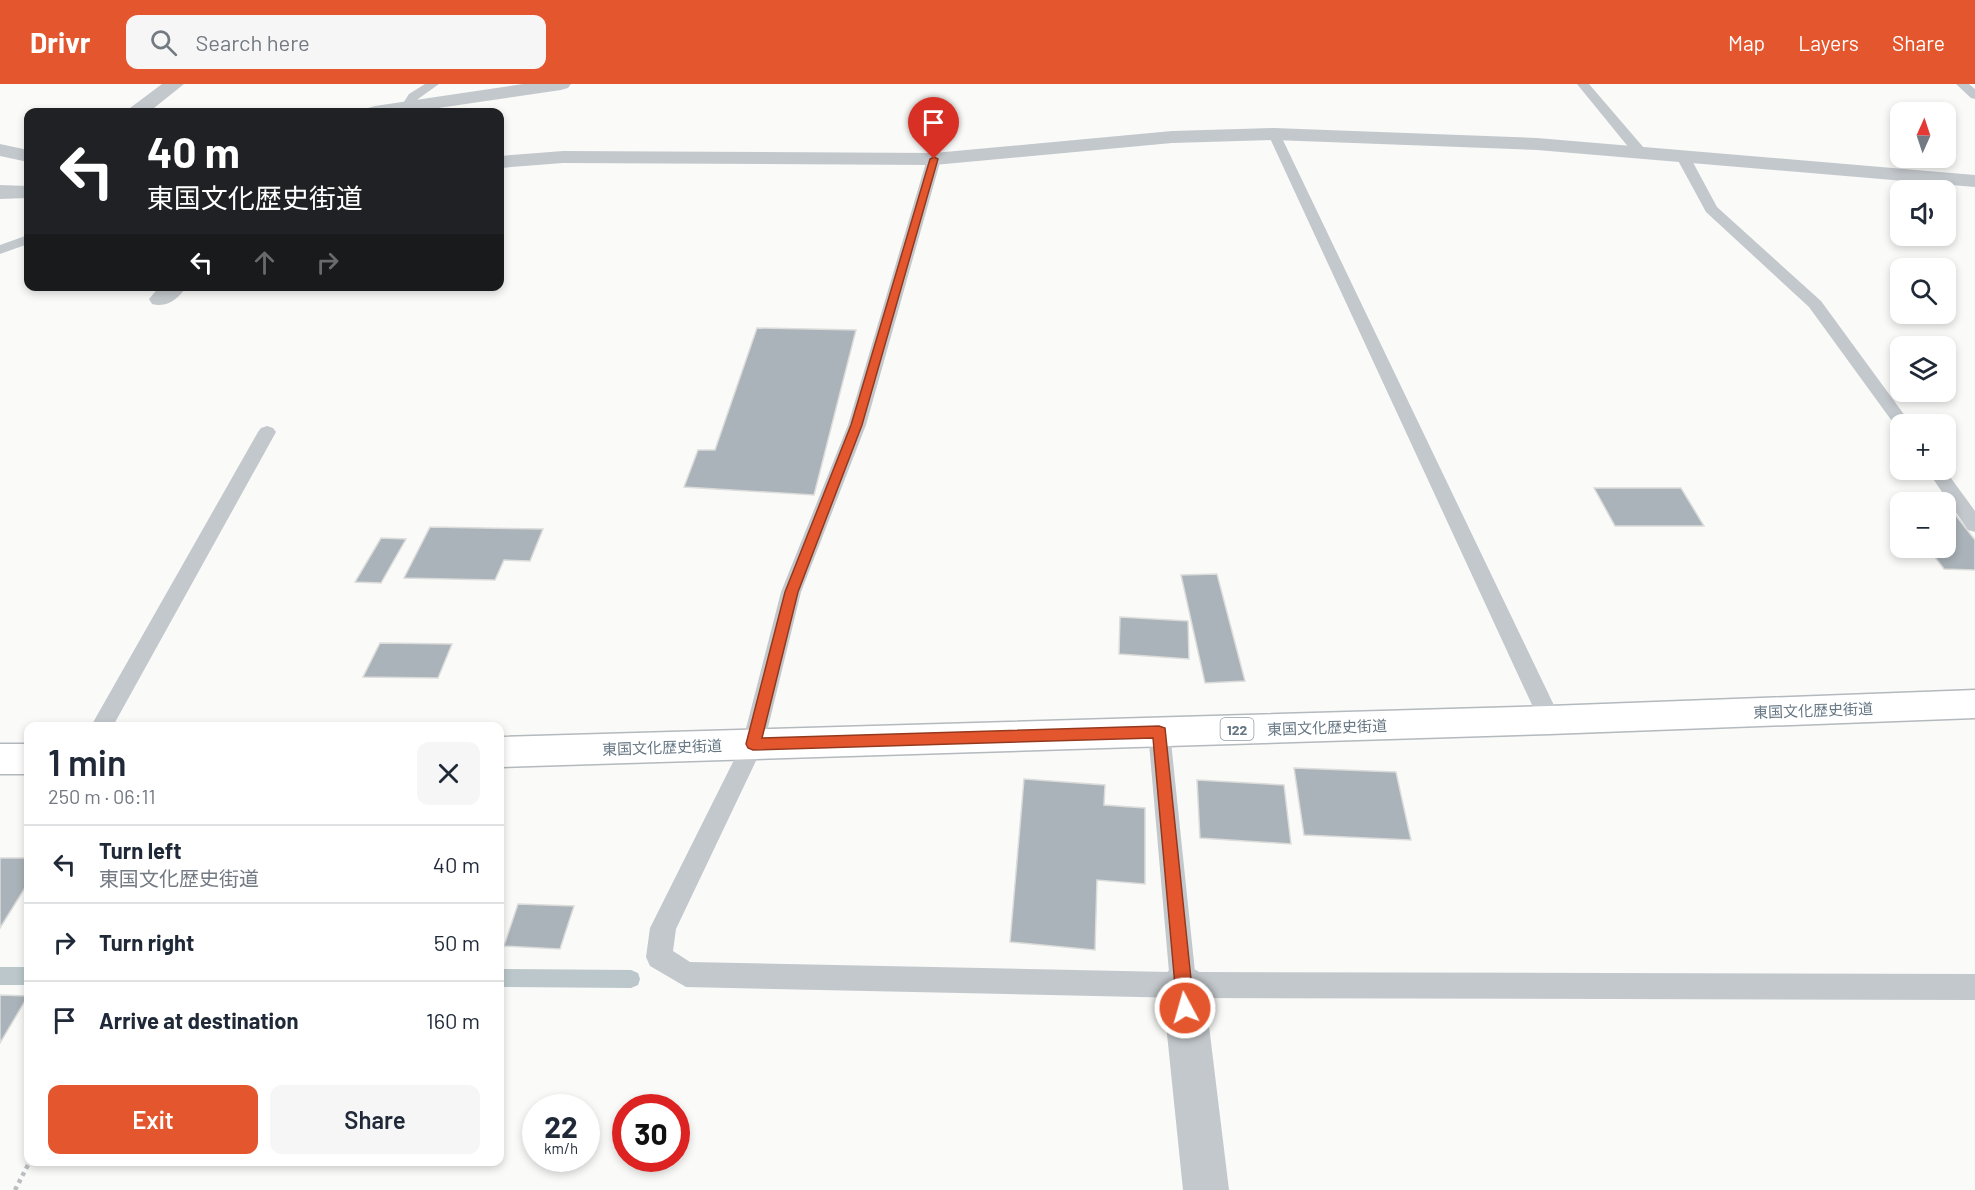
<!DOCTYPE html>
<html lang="en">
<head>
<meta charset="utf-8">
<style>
	body { margin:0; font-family:Barlow,"Noto Sans JP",sans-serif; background:#f6f6f7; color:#1f2937; height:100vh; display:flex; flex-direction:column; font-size:22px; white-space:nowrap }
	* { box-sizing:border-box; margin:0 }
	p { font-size:20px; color:#747a83 }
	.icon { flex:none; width:33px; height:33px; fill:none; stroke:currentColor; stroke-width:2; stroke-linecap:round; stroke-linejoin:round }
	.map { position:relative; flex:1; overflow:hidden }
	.panel { position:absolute; left:24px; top:638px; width:480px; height:444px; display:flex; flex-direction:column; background:#fff; border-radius:12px; box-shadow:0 3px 9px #0003 }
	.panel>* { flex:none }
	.guide { position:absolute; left:24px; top:24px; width:480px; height:183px; border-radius:12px; box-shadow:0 3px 9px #0003; background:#202124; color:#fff; overflow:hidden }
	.needle { width:39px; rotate:3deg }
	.buttons { position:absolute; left:1890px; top:18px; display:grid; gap:12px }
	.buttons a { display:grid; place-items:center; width:66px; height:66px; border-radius:12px; background:#fff; box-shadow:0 3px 9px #0003; font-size:30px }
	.speed { position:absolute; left:522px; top:1010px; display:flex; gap:12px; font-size:30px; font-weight:700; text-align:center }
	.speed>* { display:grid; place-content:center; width:78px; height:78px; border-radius:50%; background:#fff; box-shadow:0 3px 9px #0003; line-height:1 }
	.speed small { font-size:15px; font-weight:400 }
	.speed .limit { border:9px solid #d22; background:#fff; color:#111 }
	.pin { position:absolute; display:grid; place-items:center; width:51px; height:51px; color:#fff; margin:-62px -26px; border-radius:50% 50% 50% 0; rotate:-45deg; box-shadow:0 0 6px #0007 }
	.pin .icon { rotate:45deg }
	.me { position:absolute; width:66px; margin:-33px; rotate:354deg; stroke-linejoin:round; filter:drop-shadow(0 0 4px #0008) }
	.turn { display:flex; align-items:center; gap:21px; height:126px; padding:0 24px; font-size:27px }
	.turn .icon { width:78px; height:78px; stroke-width:2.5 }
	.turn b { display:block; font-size:42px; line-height:51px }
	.lanes { display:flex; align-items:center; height:57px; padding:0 24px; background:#0003; justify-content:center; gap:30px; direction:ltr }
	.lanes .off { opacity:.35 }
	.round { display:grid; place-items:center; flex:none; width:63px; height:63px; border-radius:12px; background:#f6f6f7 }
	.overview { display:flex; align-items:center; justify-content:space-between; height:102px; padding:0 24px }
	h1 { font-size:36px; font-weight:600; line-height:45px }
	.action { display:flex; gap:12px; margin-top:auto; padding:12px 24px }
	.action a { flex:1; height:69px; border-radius:12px; background:#e4572e; color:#fff; font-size:24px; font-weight:600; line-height:69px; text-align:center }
	.action a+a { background:#f6f6f7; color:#1f2937 }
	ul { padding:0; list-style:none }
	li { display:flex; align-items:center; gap:18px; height:78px; padding:0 24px; border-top:2px solid #e0e1e3 }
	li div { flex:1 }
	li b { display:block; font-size:22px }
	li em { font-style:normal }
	header { display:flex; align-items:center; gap:36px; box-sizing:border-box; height:84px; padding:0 30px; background:#e4572e; color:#fff }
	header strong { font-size:28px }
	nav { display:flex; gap:33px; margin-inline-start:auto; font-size:21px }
	.search { width:420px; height:54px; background:#f6f6f7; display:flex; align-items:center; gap:15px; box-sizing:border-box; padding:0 21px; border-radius:12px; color:#747a83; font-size:22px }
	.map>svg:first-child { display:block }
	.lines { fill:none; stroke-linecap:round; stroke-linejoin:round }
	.stream { fill:#bbc7cb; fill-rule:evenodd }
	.building { fill:#aab3b9; stroke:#dcdcda; stroke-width:1.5 }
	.highway-casing { stroke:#b4b9bd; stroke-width:3 }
	.path { stroke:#bbbfc2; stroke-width:4.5; stroke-dasharray:4 4; stroke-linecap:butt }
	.lane { fill:#c3c8cc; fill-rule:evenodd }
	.street { fill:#c3c8cc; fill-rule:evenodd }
	.highway { fill:#fff; fill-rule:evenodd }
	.route { fill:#e4572e; stroke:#94391e; stroke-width:1.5 }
	.labels { text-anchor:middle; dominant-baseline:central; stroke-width:6; stroke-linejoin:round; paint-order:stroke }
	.shield { fill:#fff; stroke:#939fa8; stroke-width:1.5 }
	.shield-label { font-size:14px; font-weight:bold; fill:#657683 }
	.street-label { font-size:15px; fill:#657683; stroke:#fff }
</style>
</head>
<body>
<header>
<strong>Drivr</strong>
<div class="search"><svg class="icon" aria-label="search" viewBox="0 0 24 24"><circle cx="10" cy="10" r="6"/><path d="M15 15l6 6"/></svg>Search here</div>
<nav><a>Map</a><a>Layers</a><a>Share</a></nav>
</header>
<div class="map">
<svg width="1975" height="1106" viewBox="0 0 1975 1106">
	<rect width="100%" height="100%" fill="#fafaf8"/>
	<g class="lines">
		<!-- stream -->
		<path class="stream" d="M 0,883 L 28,883 L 28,901 L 0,901 Z
			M 500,885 L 631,886 L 638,889 L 640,895 L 638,901 L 631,904 L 500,903 Z"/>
	</g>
	<!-- building -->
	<path class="building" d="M 757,244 L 856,246 L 814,411 L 684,403 L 698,366 L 715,366 Z
		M 1594,404 L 1681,404 L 1704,442 L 1615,442 Z
		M 1946,429 L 1954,429 L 1975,456 L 1975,486 L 1944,485 L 1928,464 L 1946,464 Z
		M 430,443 L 543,445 L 530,477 L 504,476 L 495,496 L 404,494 Z
		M 381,454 L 406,455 L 381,499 L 355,498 Z
		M 1217,490 L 1245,597 L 1205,599 L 1181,491 Z
		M 1120,533 L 1188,537 L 1189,575 L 1119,570 Z
		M 380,559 L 452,560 L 438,594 L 363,593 Z
		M 1294,684 L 1396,688 L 1411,756 L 1304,751 Z
		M 1024,695 L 1105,701 L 1104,721 L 1145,724 L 1145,800 L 1097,796 L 1095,866 L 1010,858 Z
		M 1197,696 L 1284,701 L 1291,760 L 1200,754 Z
		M 0,774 L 28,774 L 28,799 L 0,844 Z
		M 518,820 L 574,822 L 560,865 L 504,862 Z
		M 0,911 L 28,912 L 0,959 Z"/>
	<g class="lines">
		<!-- highway casing -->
		<g class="highway-casing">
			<path id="highway" d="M 1975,606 L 1975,634 L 1550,650 L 500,683 L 500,653 L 1550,622 Z
				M 0,660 L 28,660 L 28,690 L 0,690 Z"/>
		</g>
		<!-- path -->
		<path class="path" d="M 15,1106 L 30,1077"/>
		<!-- lane -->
		<path class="lane" d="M 425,0 L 439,0 L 418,15 L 410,27 L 402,27 L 400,24 L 409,10 Z
			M 1577,0 L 1589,0 L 1644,64 L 1646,67 L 1644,70 L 1634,70 Z
			M 1956,0 L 1969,0 L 1975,5 L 1975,15 L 1971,14 Z
			M 1274,46 L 1280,50 L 1561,636 L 1558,642 L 1550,645 L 1542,642 L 1539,636 L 1268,50 Z
			M 1682,67 L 1689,71 L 1717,123 L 1821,217 L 1911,340 L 1900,340 L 1900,345 L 1897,344 L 1809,223 L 1706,128 L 1675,71 Z
			M 934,71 L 941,75 L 866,341 L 801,508 L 764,660 L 676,845 L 673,867 L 690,878 L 1169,888 L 1148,648 L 1151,642 L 1159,639 L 1167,642 L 1170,648 L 1195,888 L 1975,890 L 1975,916 L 1183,914 L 686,903 L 650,882 L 646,873 L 650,844 L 742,660 L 781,508 L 848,341 L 927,75 Z
			M 28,151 L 28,160 L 0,170 L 0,161 Z
			M 267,342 L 273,344 L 276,348 L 113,642 L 91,642 L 258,348 L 261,344 Z
			M 1927,386 L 1945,386 L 1975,427 L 1975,448 L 1968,446 Z"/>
		<!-- street -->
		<path class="street" d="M 162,0 L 184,0 L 149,28 L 127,28 L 130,24 Z
			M 523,0 L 571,0 L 568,4 L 561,6 L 411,28 L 365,28 L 368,24 L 375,22 Z
			M 1274,44 L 1537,54 L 1975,91 L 1975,103 L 1537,66 L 1274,56 L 1172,59 L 934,81 L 563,79 L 500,84 L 500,72 L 563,67 L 934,69 L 1172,47 Z
			M 0,60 L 28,66 L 28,78 L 0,72 Z
			M 0,101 L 28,102 L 28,114 L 0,115 Z
			M 160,202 L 187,202 C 178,215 168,224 152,220 L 149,215 Z
			M 1183,881 L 1198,887 L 1204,901 L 1229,1106 L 1183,1106 L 1162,901 L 1168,887 Z"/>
		<!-- highway -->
		<use href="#highway" class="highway"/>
	</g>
	<!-- route -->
	<path class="route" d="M 934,73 L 938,75 L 862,341 L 798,508 L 762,654 L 1159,642 L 1165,644 L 1194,924 L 1191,930 L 1185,932 L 1179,930 L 1177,924 L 1153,654 L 753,666 L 748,664 L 746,660 L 785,508 L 851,341 L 930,75 Z"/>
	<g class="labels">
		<!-- shield labels -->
		<rect class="shield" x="1220.5" y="634" width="33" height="22" rx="4.5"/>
		<g class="shield-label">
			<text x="1237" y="645">122</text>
		</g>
		<!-- street labels -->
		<g class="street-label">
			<text transform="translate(1813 626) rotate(-2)">東国文化歴史街道</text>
			<text transform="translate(1327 643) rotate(-2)">東国文化歴史街道</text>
			<text transform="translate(662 663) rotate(-2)">東国文化歴史街道</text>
		</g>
	</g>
</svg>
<div class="buttons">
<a><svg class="needle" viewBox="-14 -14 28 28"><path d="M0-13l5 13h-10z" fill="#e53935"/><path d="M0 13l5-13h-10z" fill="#747a83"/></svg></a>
<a><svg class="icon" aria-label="sound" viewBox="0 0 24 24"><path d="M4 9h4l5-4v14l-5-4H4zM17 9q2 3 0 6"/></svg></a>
<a><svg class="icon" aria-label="search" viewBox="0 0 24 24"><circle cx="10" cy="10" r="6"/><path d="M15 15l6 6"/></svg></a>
<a><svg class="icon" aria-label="layers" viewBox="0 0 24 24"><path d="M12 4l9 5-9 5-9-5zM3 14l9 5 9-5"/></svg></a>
<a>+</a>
<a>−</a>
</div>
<div class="speed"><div>22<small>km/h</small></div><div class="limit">30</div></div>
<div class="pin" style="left:934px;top:75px;background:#d93025"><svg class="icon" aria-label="arrive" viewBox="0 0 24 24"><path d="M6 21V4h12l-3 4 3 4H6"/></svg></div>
<svg class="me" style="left:1185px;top:924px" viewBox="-20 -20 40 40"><circle r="17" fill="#e4572e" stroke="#fff" stroke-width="3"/><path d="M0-11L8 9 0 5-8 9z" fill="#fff"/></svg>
<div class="guide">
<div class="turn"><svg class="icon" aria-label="left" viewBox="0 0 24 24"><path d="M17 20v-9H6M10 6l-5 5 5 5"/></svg><div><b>40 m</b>東国文化歴史街道</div></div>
<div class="lanes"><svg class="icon" aria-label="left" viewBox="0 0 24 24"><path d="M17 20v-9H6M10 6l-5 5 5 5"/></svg><svg class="icon off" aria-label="ahead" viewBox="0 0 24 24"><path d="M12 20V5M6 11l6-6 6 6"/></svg><svg class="icon off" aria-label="right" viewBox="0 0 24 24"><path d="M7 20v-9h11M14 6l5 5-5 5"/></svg></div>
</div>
<section class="panel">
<div class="overview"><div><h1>1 min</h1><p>250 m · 06:11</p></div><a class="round"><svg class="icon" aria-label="close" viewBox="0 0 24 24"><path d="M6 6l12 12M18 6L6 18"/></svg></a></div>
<ul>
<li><svg class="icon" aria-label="left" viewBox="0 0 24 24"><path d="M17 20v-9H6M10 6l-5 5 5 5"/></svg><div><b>Turn left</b><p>東国文化歴史街道</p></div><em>40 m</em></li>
<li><svg class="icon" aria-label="right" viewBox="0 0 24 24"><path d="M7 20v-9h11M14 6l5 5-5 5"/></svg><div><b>Turn right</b></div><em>50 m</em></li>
<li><svg class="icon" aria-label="arrive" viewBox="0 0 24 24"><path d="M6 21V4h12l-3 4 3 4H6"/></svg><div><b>Arrive at destination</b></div><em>160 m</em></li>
</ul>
<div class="action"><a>Exit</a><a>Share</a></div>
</section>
</div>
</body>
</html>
